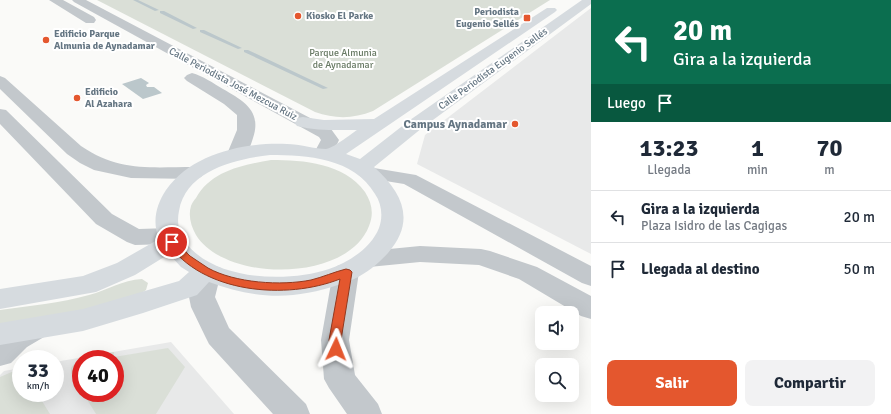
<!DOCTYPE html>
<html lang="es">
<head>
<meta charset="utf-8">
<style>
	body { margin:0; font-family:Signika,sans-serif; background:#f2f2f3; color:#1f2937; height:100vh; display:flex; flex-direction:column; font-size:15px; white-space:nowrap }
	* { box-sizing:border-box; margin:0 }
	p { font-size:13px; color:#747a83 }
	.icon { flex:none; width:22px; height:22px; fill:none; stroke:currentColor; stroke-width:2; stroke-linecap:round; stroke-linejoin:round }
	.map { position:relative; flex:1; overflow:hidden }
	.details { display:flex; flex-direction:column; background:#fff; width:300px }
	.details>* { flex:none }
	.guide { background:#0b6e4f; color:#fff; overflow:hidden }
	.fabs { position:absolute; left:535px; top:306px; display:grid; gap:8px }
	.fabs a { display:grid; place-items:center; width:44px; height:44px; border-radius:8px; background:#fff; box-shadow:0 4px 16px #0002; font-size:20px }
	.speed { position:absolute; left:12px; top:350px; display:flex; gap:8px; font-size:20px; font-weight:700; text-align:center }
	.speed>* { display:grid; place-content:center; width:52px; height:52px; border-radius:50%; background:#fff; box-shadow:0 4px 16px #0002; line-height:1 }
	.speed small { font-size:10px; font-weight:400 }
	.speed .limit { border:6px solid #d22; background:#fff; color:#111 }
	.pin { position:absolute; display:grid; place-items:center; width:34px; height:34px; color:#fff; margin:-17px; border:2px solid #fff; border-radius:50%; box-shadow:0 1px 4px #0007 }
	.me { position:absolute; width:44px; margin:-22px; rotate:2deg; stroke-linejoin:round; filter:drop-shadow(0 0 3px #0008) }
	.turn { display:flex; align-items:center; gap:14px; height:84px; padding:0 16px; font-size:18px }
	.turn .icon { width:52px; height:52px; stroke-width:2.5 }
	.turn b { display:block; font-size:28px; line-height:34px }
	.then { display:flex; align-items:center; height:38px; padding:0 16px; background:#0003; gap:8px; font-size:15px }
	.eta { display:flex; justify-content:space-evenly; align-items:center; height:68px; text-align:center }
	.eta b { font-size:24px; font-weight:800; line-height:28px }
	.action { display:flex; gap:8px; margin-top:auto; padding:8px 16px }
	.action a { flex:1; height:46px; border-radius:8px; background:#e4572e; color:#fff; font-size:16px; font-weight:800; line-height:46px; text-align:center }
	.action a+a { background:#f2f2f3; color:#1f2937 }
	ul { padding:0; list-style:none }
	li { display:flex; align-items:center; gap:12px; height:52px; padding:0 16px; border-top:1px solid #e0e1e3 }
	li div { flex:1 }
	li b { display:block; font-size:15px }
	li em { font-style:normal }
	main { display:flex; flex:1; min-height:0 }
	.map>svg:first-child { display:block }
	.built { fill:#e8e9e9; fill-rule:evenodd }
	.green { fill:#dadfd7 }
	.water { fill:#bbc7cb }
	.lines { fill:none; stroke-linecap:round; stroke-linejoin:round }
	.stream { fill:#bbc7cb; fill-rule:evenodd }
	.tertiary { fill:#c3c8cc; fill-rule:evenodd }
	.secondary { fill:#d6dbdf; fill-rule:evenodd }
	.route { fill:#e4572e; stroke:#94391e }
	.poi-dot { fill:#e4572e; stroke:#fff; stroke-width:1.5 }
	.labels { text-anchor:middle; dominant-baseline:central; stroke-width:4; stroke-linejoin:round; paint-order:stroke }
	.far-poi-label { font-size:10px; font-weight:bold; fill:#657683; stroke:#fff; text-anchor:start }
	.far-park-label { font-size:10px; fill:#687a64; stroke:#fff }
	.far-street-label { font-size:10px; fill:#657683; stroke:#fff }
	.poi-label { font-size:12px; font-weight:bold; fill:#657683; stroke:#fff; text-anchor:end }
</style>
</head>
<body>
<main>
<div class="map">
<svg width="591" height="414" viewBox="0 0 591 414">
	<rect width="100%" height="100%" fill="#fafaf8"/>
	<!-- built -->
	<path class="built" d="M 591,8 L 591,254 L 417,164 L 425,135 Z
		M 171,342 L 234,414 L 0,414 L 0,375 L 4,371 L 21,368 L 21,393 L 55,393 L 55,362 ZM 81,359 L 115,359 L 115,393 L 81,393 Z"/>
	<!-- green -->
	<path class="green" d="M 97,0 L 550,0 L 373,111 C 353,119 335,119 315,112 Z
		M 271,160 C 304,160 344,163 365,192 C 372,203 374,214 369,226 C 348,282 226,283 196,235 C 191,226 188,216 191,206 C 192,203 194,200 196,198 C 211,171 242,165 271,160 Z
		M 142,279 L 148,283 L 146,290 L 136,297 L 95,310 L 0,325 L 0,310 C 30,306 60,303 89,295 C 108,290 122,280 142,279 Z
		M 168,348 L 185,367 L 156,414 L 96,414 L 83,393 L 115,393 L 115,359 L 81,359 L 81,389 L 71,373 L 71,368 C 80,354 99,355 114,352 L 114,357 Z
		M 14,371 L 21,373 L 21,393 L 37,393 L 50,414 L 0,414 L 0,377 Z"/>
	<!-- water -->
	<path class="water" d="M 141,78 L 149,83 L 146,85 L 147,87 L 154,87 L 162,93 L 143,99 L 122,84 Z"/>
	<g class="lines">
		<!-- stream -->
		<path class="stream" d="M 133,0 L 138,0 L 159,10 L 155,11 Z
			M 160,11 L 164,11 L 197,28 L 193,29 L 160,13 Z
			M 200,30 L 204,30 L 242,48 L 238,49 L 200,32 Z
			M 244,50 L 248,50 L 328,88 L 323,89 L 244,52 Z"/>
		<!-- tertiary -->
		<path class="tertiary" d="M 49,0 L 63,0 L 94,17 L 96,20 L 94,23 L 86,23 Z
			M 72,0 L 86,0 L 331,129 L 339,140 L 331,157 L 324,159 L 317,157 L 314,153 L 321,140 L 319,137 L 74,2 Z
			M 192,73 C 203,76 213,83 223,89 C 244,101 262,111 253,138 C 251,145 248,152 244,158 L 237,160 L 230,158 L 227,154 L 237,130 L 237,115 L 224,104 L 187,81 L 184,78 L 187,75 Z
			M 0,76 L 5,78 L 81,146 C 119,172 150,167 194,167 L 201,169 L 204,173 L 201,177 L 194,179 L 131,178 L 94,170 L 80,163 L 67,154 L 0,89 Z
			M 0,109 L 6,110 L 112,214 L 139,229 L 169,228 L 177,231 L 181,236 L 177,241 L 169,244 L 135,245 L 127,242 L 96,224 L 0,124 Z
			M 368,167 L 416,175 L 591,266 L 591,286 L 582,283 L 404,184 L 361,177 L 358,173 L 361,169 Z
			M 420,246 L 481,249 L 490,251 L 537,267 L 591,296 L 591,319 L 581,316 L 519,279 L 479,265 L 420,262 L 369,267 L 360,265 L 357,259 L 360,253 L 369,251 Z
			M 346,263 L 355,266 L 359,272 L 349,340 L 355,375 L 378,404 L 382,414 L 347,414 L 329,388 L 324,379 L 321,340 L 333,272 L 337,266 Z
			M 212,265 L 221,268 L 225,274 L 218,285 L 215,297 L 229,328 L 306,404 L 310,414 L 273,414 L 209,344 L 205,336 L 191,307 L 189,297 L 192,285 L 203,268 Z
			M 34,318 L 44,321 L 48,329 L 44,337 L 27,347 L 11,363 L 0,366 L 0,337 L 24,321 Z"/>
		<!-- secondary -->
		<path class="secondary" d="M 582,0 L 591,0 L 591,4 L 422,128 L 374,167 C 403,193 416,221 388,253 C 378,264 367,273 354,279 C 335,287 313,293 293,295 C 264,298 236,292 209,282 L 197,295 L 143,313 L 83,331 L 0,345 L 0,323 L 83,309 L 179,281 L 189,272 L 181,267 L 169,254 L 135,275 L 96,292 L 0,309 L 0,289 L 83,276 L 117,263 L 159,239 C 152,222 156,205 166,190 C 192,153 245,142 287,144 C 299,144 315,149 326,149 C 332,149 351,134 357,130 C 337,130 317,131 297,126 L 294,122 L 297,118 L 303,117 L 324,120 L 374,119 L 547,8 L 555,8 L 557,10 L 555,12 L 346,154 L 360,159 L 410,120 ZM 270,155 C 307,155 354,158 375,194 C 382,204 383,217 379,228 C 371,248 349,262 329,269 C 287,283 211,281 184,240 C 178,232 177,220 179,211 C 186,170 236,159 270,155 Z"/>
	</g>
	<!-- route -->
	<path class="route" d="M 172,239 C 180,241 184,251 190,256 C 196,260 202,264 208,268 C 235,283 281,286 311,280 C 323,277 334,272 346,269 L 350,270 L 352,272 L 341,340 L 342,349 L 340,353 L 336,354 L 332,353 L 329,340 L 340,279 C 287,300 202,294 167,242 Z"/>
	<!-- markers -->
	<g class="poi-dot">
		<circle cx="298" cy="16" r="4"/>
		<rect x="523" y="14" width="8" height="8" rx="2"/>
		<circle cx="46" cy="40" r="4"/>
		<circle cx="77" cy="98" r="4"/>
		<circle cx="515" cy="124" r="4"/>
	</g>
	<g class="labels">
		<!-- far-poi labels -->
		<g class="far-poi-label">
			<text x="519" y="12" text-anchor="end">Periodista<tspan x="519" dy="12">Eugenio Sellés</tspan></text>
			<text x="306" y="16">Kiosko El Parke</text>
			<text x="54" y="34">Edificio Parque<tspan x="54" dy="12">Almunia de Aynadamar</tspan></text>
			<text x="85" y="92">Edificio<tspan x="85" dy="12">Al Azahara</tspan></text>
		</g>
		<!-- far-park labels -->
		<g class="far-park-label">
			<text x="343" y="53">Parque Almunia<tspan x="343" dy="12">de Aynadamar</tspan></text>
		</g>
		<!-- far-street labels -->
		<g class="far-street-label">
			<text transform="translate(493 69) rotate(-36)">Calle Periodista Eugenio Sellés</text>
			<text transform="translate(233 84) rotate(28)">Calle Periodista José Mezcua Ruiz</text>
		</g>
		<!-- poi labels -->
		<g class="poi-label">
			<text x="507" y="124">Campus Aynadamar</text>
		</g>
	</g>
</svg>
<div class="fabs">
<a><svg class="icon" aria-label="sound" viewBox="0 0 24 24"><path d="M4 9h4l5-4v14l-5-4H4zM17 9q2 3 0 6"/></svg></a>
<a><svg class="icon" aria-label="search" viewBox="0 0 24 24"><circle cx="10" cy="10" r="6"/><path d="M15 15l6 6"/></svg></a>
</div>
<div class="speed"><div>33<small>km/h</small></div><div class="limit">40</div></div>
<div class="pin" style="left:172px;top:242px;background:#d93025"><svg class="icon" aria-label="arrive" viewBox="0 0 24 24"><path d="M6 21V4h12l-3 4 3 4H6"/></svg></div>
<svg class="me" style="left:336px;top:349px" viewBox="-20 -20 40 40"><path d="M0-17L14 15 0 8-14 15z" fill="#e4572e" stroke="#fff" stroke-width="4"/></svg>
</div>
<section class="details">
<div class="guide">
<div class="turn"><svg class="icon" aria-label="left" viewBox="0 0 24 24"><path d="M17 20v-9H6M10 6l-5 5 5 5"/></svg><div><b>20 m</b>Gira a la izquierda</div></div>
<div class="then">Luego<svg class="icon" aria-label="arrive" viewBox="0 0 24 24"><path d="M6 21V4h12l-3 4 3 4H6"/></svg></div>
</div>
<div class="eta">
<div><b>13:23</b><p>Llegada</p></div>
<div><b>1</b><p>min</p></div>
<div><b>70</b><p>m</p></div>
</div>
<ul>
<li><svg class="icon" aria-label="left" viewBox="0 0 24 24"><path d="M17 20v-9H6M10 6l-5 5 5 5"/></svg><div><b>Gira a la izquierda</b><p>Plaza Isidro de las Cagigas</p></div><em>20 m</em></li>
<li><svg class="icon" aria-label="arrive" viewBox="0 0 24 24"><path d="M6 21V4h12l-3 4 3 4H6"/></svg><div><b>Llegada al destino</b></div><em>50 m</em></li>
</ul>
<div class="action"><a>Salir</a><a>Compartir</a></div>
</section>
</main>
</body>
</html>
